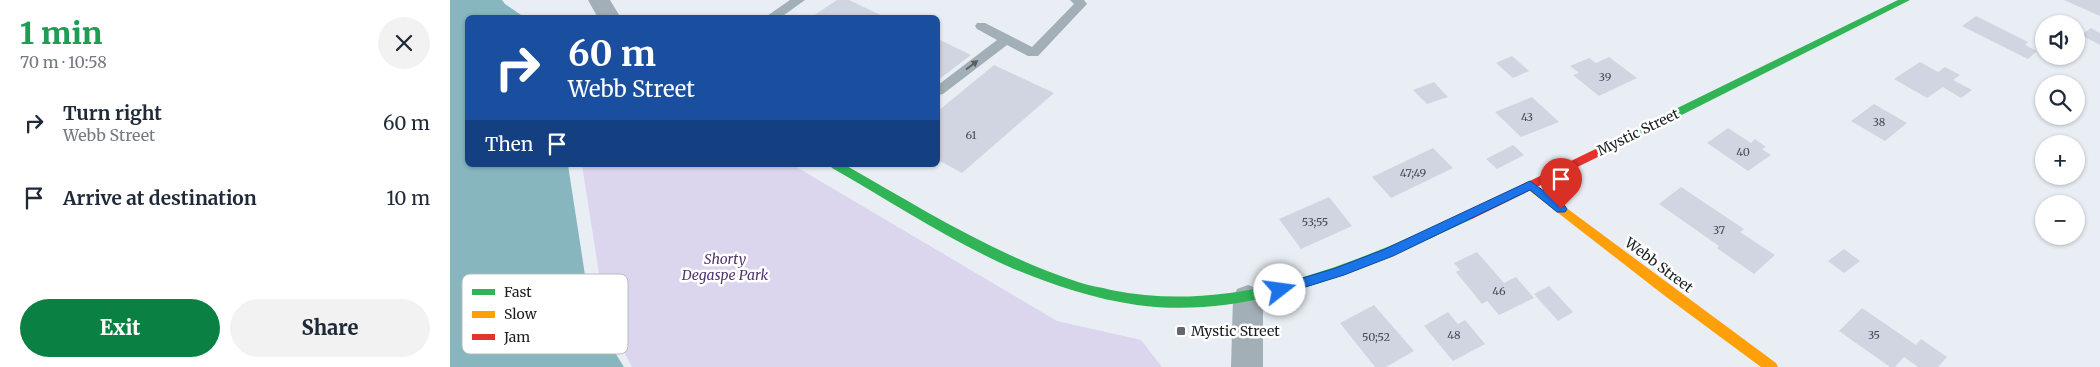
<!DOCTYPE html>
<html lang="en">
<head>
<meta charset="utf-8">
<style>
	body { margin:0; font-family:Merriweather,serif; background:#f2f2f3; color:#1f2937; height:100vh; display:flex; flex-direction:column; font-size:19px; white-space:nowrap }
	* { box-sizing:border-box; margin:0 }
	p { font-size:16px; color:#747a83 }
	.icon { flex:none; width:28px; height:28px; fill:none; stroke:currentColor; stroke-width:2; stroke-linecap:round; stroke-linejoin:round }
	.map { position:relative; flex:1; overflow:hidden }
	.side { display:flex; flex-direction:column; background:#fff; width:450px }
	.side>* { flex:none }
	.hud { position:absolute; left:15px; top:15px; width:475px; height:152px; border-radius:8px; box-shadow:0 1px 4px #0004; background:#1a4fa0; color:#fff; overflow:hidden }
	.controls { position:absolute; left:1585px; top:15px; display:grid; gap:10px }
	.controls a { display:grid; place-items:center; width:50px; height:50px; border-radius:50%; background:#fff; box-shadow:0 1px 4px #0004; font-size:25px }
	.pin { position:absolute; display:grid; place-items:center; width:42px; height:42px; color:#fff; margin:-51px -21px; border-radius:50% 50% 50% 0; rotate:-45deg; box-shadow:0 0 5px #0007 }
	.pin .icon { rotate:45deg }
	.me { position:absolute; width:55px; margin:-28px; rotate:75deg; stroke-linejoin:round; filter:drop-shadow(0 0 4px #0008) }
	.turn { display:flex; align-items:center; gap:18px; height:105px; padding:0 20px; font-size:22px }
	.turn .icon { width:65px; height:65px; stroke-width:2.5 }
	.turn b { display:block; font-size:35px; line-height:42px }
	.then { display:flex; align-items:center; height:48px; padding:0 20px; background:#0003; gap:10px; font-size:19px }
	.round { display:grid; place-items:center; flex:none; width:52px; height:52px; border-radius:26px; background:#f2f2f3 }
	.overview { display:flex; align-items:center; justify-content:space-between; height:85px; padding:0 20px }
	h1 { font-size:30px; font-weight:800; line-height:38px; color:#1e9e55 }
	.cta { display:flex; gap:10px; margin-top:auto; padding:10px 20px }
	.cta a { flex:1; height:58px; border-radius:30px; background:#0b8043; color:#fff; font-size:20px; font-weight:800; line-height:58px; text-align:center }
	.cta a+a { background:#f2f2f3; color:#1f2937 }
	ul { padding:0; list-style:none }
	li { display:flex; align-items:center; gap:15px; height:75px; padding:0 20px }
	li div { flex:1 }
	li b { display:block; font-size:19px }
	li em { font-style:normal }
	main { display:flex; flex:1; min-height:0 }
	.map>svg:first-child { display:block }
	.green { fill:#dbd5ee }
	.water { fill:#87b6bf }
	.building { fill:#d1d5e1 }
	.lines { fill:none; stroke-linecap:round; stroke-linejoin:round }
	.lane { fill:#a2afb7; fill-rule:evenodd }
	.street { fill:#a2afb7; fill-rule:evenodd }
	.fast { fill:#30b455; fill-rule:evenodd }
	.slow { fill:#ff9f0a; fill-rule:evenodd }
	.jam { fill:#e5322d; fill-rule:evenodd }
	.oneway { fill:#586066 }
	.route { fill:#1a73e8; stroke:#114b97 }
	.poi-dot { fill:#63676d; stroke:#fff; stroke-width:2 }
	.labels { text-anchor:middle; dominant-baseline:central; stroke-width:5; stroke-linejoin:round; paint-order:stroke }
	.number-label { font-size:11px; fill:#484c53 }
	.street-label { font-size:14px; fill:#1b1f24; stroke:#fff }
	.park-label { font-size:14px; font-style:italic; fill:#50366f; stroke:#fff }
	.poi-label { font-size:14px; fill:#1b1f24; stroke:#fff; text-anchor:start }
	.key { fill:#fff; stroke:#bbbcbd; stroke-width:1 }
	.key-label { font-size:14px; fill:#1b1f24 }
</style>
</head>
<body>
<main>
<section class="side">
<div class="overview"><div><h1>1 min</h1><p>70 m · 10:58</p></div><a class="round"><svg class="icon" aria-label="close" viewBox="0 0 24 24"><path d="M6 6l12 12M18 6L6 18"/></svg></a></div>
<ul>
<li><svg class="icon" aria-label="right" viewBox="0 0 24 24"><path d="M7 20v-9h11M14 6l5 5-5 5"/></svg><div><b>Turn right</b><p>Webb Street</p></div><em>60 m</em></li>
<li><svg class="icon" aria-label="arrive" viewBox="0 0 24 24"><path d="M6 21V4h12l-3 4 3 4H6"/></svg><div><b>Arrive at destination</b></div><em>10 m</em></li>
</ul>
<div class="cta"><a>Exit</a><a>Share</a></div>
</section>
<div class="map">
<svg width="1650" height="367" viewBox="0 0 1650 367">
	<rect width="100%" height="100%" fill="#e8eef4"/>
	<!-- green -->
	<path class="green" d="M 132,165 L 343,165 L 607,321 L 691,340 L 712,367 L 182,367 L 156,318 Z"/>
	<!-- water -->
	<path class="water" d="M 0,0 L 52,0 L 55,4 L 74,17 L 18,18 L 18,165 L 118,165 L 141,314 L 174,367 L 0,367 Z"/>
	<!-- building -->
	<path class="building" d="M 387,0 L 399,0 L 437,18 L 360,18 Z
		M 1614,0 L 1650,0 L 1650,16 Z
		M 1526,16 L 1578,42 L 1575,45 L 1587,51 L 1578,59 L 1512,26 Z
		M 1641,28 L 1650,33 L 1650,45 L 1631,35 Z
		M 488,39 L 521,55 L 488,80 Z
		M 1062,56 L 1079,71 L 1063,78 L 1046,63 Z
		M 1159,57 L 1187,78 L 1149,96 L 1123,75 L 1129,73 L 1120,66 L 1139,58 L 1146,63 Z
		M 1470,62 L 1488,72 L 1495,67 L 1510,75 L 1503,80 L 1522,90 L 1511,98 L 1493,87 L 1477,98 L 1444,79 Z
		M 544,65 L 604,93 L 512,173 L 488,160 L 488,111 Z
		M 984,82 L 998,97 L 977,104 L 963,90 Z
		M 1082,97 L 1109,122 L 1071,137 L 1045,112 Z
		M 1424,104 L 1457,123 L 1435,141 L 1401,121 Z
		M 1278,128 L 1301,143 L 1305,139 L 1316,147 L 1312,149 L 1321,155 L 1298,171 L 1257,143 Z
		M 1063,145 L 1074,155 L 1047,169 L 1036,159 Z
		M 983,148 L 1003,168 L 941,198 L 922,177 Z
		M 1231,187 L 1294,229 L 1290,232 L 1325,255 L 1304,274 L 1267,248 L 1269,246 L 1209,204 Z
		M 879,197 L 902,226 L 851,249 L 829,219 Z
		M 1394,249 L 1410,261 L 1394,273 L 1378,261 Z
		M 1027,252 L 1054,283 L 1066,277 L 1084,298 L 1049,315 L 1037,301 L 1032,304 L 1006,272 L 1010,270 L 1004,263 Z
		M 1099,286 L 1123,312 L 1108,321 L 1084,294 Z
		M 924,305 L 964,351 L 936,367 L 925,367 L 890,323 Z
		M 1412,308 L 1466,345 L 1471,339 L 1497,357 L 1488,367 L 1468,367 L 1454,357 L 1445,367 L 1440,367 L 1389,331 Z
		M 998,312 L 1008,324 L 1015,320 L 1035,344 L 1003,361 L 974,326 Z"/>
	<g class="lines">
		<!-- lane -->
		<path class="lane" d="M 340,0 L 355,0 L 330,18 L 314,18 Z
			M 620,0 L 634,0 L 637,4 L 588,56 L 578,56 L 557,45 L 493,94 L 488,95 L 488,85 L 547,40 L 527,29 L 525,26 L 527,23 L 535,23 L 582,47 L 624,4 Z"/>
		<!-- street -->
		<path class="street" d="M 138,0 L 160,0 L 171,18 L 148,18 Z
			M 798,285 L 809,289 L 813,298 L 813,367 L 781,367 L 783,298 L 787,289 Z"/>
		<!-- fast -->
		<path class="fast" d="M 1448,0 L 1460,0 L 1164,149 L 1156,149 L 1155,146 L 1156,143 Z
			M 380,165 L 395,165 C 471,208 545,255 628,282 C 639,286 651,287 661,290 C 786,315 903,264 1014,213 L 1022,213 L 1024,216 L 1022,219 C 918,267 804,321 687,305 C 644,299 603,285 564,269 C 500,241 442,202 382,168 Z"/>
		<!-- slow -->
		<path class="slow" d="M 1080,181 L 1326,363 L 1328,367 L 1311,367 L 1215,296 L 1076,188 L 1074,185 L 1076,182 Z"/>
		<!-- jam -->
		<path class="jam" d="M 1160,142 L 1164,143 L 1165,146 L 1164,149 L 1022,219 L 1014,219 L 1012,216 L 1014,213 Z"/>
	</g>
	<!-- one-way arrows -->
	<defs><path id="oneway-solid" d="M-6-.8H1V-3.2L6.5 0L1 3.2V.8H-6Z" transform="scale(1.25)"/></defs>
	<use class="oneway" href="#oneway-solid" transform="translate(522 65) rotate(-37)"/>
	<!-- route -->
	<path class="route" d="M 1080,181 L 1115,206 L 1117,209 L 1115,212 L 1107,212 L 1080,190 L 943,256 L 894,275 L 830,295 L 826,294 L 824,290 L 826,286 L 886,268 L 935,249 Z"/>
	<!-- markers -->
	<rect class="poi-dot" x="726" y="326" width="10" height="10" rx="2.5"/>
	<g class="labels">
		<!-- number labels -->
		<g class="number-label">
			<text x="1155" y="77">39</text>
			<text x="1077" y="117">43</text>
			<text x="1429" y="122">38</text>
			<text x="521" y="135">61</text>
			<text x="1293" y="152">40</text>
			<text x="963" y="173">47;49</text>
			<text x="865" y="222">53;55</text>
			<text x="1269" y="230">37</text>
			<text x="1049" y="291">46</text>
			<text x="1004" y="335">48</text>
			<text x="1424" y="335">35</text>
			<text x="926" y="337">50;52</text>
		</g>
		<!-- street labels -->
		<g class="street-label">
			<text transform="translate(1188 132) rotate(-26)">Mystic Street</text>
			<text transform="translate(1209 265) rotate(37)">Webb Street</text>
		</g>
		<!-- park labels -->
		<g class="park-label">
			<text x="275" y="259">Shorty<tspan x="275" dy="16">Degaspe Park</tspan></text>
		</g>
		<!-- poi labels -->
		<g class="poi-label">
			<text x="741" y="331">Mystic Street</text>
		</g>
	</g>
	<!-- legend -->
	<rect x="12" y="274" width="166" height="80" rx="8" class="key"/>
	<rect x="22" y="289" width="23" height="6" fill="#30b455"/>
	<rect x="22" y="311" width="23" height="7" fill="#ff9f0a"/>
	<rect x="22" y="334" width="23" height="6" fill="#e5322d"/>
	<g class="key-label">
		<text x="54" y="297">Fast</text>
		<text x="54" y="319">Slow</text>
		<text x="54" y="342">Jam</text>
	</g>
</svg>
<div class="controls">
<a><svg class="icon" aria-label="sound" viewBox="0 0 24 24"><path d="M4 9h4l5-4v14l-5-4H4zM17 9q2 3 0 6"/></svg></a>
<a><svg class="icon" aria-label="search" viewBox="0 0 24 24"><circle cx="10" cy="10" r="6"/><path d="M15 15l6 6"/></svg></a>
<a>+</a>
<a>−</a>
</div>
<div class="pin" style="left:1111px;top:209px;background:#d93025"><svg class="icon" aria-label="arrive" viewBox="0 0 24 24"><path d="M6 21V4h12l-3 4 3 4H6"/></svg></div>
<svg class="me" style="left:830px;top:290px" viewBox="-20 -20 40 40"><circle r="19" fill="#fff"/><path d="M0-13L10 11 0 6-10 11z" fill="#1a73e8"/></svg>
<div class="hud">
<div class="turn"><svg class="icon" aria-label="right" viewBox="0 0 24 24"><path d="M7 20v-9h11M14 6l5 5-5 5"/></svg><div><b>60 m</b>Webb Street</div></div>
<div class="then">Then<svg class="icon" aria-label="arrive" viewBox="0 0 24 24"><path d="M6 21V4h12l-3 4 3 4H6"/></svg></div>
</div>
</div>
</main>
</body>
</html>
